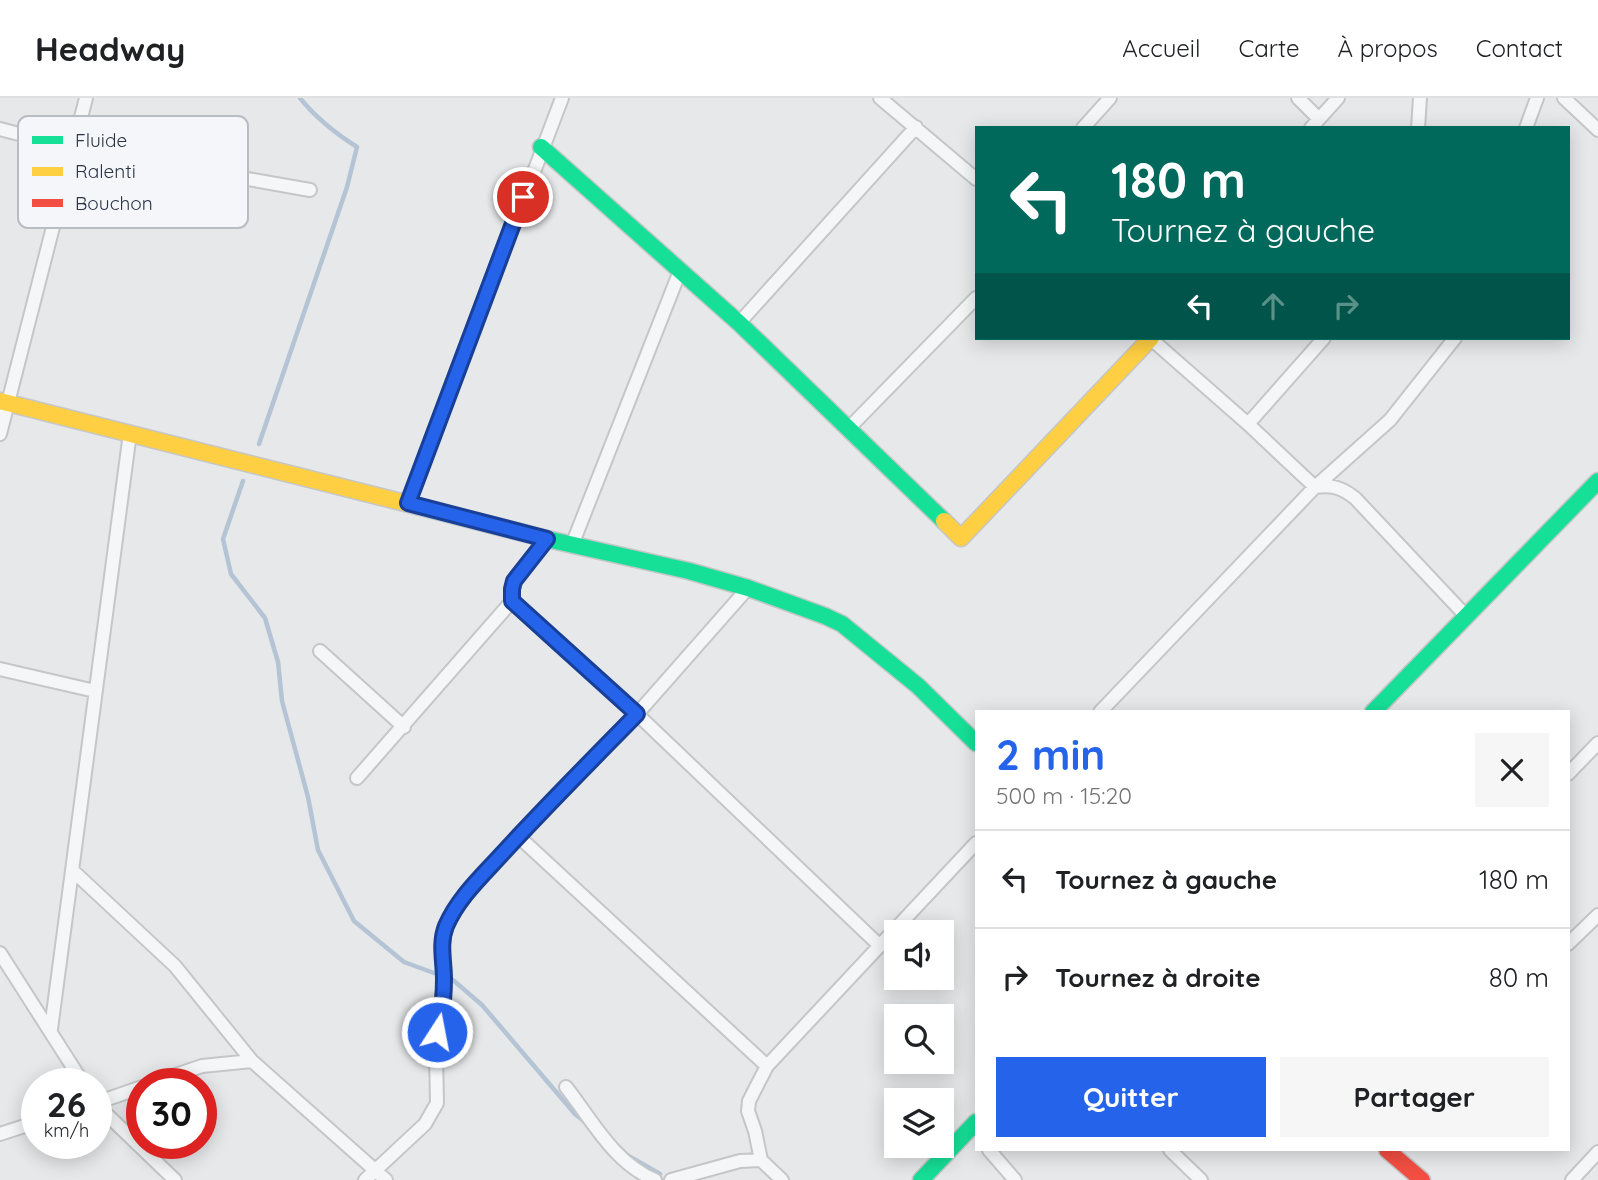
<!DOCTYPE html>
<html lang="fr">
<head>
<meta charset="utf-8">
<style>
	body { margin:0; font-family:Quicksand,sans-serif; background:#f6f6f6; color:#202124; height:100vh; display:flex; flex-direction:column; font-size:26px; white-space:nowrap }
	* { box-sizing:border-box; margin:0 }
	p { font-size:23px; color:#757577 }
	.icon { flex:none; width:38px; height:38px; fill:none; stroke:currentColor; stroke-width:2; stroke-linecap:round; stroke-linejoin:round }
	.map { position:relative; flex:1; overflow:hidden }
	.drawer { position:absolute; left:975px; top:612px; width:595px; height:441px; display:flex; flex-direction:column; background:#fff; border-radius:0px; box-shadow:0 4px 18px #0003 }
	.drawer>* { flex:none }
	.banner { position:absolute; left:975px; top:28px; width:595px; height:214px; border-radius:0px; box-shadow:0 4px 18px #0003; background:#00695c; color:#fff; overflow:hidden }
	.fabs { position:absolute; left:884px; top:822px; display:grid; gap:14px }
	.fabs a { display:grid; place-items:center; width:70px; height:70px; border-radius:0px; background:#fff; box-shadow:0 4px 18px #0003; font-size:35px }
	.speed { position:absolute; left:21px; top:970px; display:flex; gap:14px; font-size:35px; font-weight:700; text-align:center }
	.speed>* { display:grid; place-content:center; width:91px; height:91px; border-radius:50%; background:#fff; box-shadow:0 4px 18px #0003; line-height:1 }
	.speed small { font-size:18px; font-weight:400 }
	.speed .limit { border:10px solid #d22; background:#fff; color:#111 }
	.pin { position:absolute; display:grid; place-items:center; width:60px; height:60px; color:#fff; margin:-30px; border:4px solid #fff; border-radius:50%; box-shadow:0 2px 7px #0007 }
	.me { position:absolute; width:77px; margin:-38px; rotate:11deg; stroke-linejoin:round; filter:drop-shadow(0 0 5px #0008) }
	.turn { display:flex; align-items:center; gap:24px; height:147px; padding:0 21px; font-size:32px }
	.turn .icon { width:91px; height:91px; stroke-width:2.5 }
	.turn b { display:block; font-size:49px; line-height:60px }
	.lanes { display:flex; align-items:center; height:66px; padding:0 21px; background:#0003; justify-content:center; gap:35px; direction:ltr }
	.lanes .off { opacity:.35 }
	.round { display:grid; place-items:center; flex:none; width:74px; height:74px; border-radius:0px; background:#f6f6f6 }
	.headline { display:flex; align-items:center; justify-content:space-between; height:119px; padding:0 21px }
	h1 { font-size:42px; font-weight:700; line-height:52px; color:#2563eb }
	.primary-button { display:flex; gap:14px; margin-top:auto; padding:14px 21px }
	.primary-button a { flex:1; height:80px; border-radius:0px; background:#2563eb; color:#fff; font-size:28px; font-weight:700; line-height:80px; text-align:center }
	.primary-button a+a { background:#f6f6f6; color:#202124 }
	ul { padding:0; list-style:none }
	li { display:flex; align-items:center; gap:21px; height:98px; padding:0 21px; border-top:2px solid #e0e0e0 }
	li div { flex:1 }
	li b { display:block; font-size:26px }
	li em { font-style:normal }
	header { display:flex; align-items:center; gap:42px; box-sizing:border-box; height:98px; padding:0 35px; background:#fff; border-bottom:2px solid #e0e0e0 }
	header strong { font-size:33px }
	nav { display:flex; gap:38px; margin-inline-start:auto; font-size:24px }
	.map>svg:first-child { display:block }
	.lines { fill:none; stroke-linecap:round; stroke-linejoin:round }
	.stream { stroke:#b4c4d5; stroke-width:4.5 }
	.street-casing { stroke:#c4c6c8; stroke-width:16 }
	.fast-casing { stroke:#c4c6c8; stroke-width:19 }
	.slow-casing { stroke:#c4c6c8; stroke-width:19 }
	.jam-casing { stroke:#c4c6c8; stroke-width:19 }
	.street { stroke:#f5f6f7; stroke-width:12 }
	.fast { stroke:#16e098; stroke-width:16 }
	.slow { stroke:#ffcf43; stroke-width:16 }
	.jam { stroke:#f24e42; stroke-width:16 }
	.route-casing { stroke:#184099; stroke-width:18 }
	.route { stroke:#2563eb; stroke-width:12 }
	.key { fill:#f4f6f9; stroke:#b8bcc3; stroke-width:2 }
	.key-label { font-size:19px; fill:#2b3445 }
</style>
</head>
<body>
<header>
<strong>Headway</strong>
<nav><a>Accueil</a><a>Carte</a><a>À propos</a><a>Contact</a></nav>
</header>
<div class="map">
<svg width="1598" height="1082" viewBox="0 0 1598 1082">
	<rect width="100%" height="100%" fill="#e6e8ea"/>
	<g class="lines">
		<!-- stream -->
		<path class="stream" d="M 259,346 L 347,89 L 357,49 C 335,35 316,20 300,0
			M 243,383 L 223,441 L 231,476 L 265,520 L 278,564 L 282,603 L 308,699 L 318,752 L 354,823 L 404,864 L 453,882 L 482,907 L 575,1016 L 585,1024
			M 625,1056 L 660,1076"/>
		<!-- street casing -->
		<g class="street-casing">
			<path id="street" d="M 880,0 L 976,81
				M 1298,0 L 1319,21
				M 1564,0 L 1598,32
				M 1083,30 L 1110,0
				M 1311,30 L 1338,0
				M 1418,30 L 1420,0
				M 1526,30 L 1537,0
				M 0,31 L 72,50 L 310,92
				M 739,225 L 916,29
				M 1150,240 L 1248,326 L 1315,389 C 1332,387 1341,389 1355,400 L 1466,518
				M 1248,326 L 1324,240
				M 849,330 L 976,200
				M 0,336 L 86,0
				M 408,405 L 562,0
				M 547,441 L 514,483 L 512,503 L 637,616 L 880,848
				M 572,447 L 680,173
				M 320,553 L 404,629
				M 0,571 L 95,593
				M 1100,614 L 1315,389 L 1390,322 L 1455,240
				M 1568,676 L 1598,645
				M 357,680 L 512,503
				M 518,738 L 767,968
				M 72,772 L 175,868 L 252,963 L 386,1082
				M 1568,846 L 1598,817
				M 0,855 L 83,985
				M 51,931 L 130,335
				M 152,985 L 202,968 L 252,963
				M 566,989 C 592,1022 614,1065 655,1082
				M 96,1005 L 142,989
				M 96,1006 L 175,1082
				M 0,1036 L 37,1024
				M 989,1052 L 1015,1082
				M 1170,1052 L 1201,1082
				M 365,1082 L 425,1026 L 437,1005 L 436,955 L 437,934 L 442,913 L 444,880 L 442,851 L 445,830 L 455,812 L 467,795 L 518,738 L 637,616 L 748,490
				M 671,1082 L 740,1063 L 761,1062
				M 782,1082 L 761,1062 L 755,1033 L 748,1013 L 749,1003 L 767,968 L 976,745
				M 1572,1082 L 1598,1054"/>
		</g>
		<!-- fast casing -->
		<g class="fast-casing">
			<path id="fast" d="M 541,49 L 739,225 L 944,423
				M 417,408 L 547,441 L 689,473 L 748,490 L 825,518 L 842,526 L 918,588 L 976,645
				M 1373,614 L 1598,383
				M 921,1082 L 976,1024"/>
		</g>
		<!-- slow casing -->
		<g class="slow-casing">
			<path id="slow" d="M 0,303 L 417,408
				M 944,423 L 961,440 L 1151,240"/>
		</g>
		<!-- jam casing -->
		<g class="jam-casing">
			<path id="jam" d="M 1387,1052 L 1422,1082"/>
		</g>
		<!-- street -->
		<use href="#street" class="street"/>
		<!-- fast -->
		<use href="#fast" class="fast"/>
		<!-- slow -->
		<use href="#slow" class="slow"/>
		<!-- jam -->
		<use href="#jam" class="jam"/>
	</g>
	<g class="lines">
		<!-- route casing -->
		<g class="route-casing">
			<path id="route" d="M 437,934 C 442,916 444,900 444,881 C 444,864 439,845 446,828 C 458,800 482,778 502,756 C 546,708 592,662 637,616 L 512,503 L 512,491 L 514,483 L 547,441 L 408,405 L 523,99"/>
		</g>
		<!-- route -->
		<use href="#route" class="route"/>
	</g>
	<!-- legend -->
	<rect x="18" y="18" width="230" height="112" rx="10" class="key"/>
	<rect x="32" y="38" width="31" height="8" fill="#16e098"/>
	<rect x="32" y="69" width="31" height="9" fill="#ffcf43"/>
	<rect x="32" y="101" width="31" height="8" fill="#f24e42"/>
	<g class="key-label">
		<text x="75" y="49">Fluide</text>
		<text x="75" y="80">Ralenti</text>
		<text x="75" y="112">Bouchon</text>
	</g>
</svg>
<div class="fabs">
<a><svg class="icon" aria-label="sound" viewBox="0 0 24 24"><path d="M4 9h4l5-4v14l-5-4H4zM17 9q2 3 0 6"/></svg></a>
<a><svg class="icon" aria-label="search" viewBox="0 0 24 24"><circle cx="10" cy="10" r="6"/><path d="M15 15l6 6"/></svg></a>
<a><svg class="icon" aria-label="layers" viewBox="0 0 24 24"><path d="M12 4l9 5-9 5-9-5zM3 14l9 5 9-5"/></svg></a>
</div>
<div class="speed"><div>26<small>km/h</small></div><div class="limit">30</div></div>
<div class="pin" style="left:523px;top:99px;background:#d93025"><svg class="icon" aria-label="arrive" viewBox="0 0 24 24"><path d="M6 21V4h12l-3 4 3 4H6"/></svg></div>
<svg class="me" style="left:437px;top:934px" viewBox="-20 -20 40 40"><circle r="17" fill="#2563eb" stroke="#fff" stroke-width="3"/><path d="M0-11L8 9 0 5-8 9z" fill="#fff"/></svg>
<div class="banner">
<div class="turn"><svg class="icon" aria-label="left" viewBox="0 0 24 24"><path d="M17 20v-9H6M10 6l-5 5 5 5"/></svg><div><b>180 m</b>Tournez à gauche</div></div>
<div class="lanes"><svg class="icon" aria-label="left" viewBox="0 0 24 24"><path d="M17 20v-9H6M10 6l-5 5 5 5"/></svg><svg class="icon off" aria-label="ahead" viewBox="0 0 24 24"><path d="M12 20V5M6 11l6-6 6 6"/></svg><svg class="icon off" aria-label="right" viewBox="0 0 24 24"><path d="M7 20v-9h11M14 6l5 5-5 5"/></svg></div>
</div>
<section class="drawer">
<div class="headline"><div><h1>2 min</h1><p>500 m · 15:20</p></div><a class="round"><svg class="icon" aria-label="close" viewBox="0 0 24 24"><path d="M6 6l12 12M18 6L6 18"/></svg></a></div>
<ul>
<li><svg class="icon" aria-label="left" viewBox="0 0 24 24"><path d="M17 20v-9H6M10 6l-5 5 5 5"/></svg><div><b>Tournez à gauche</b></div><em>180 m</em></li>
<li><svg class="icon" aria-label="right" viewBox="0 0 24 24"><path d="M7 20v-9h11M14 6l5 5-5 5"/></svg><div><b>Tournez à droite</b></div><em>80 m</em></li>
</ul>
<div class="primary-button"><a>Quitter</a><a>Partager</a></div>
</section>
</div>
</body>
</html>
